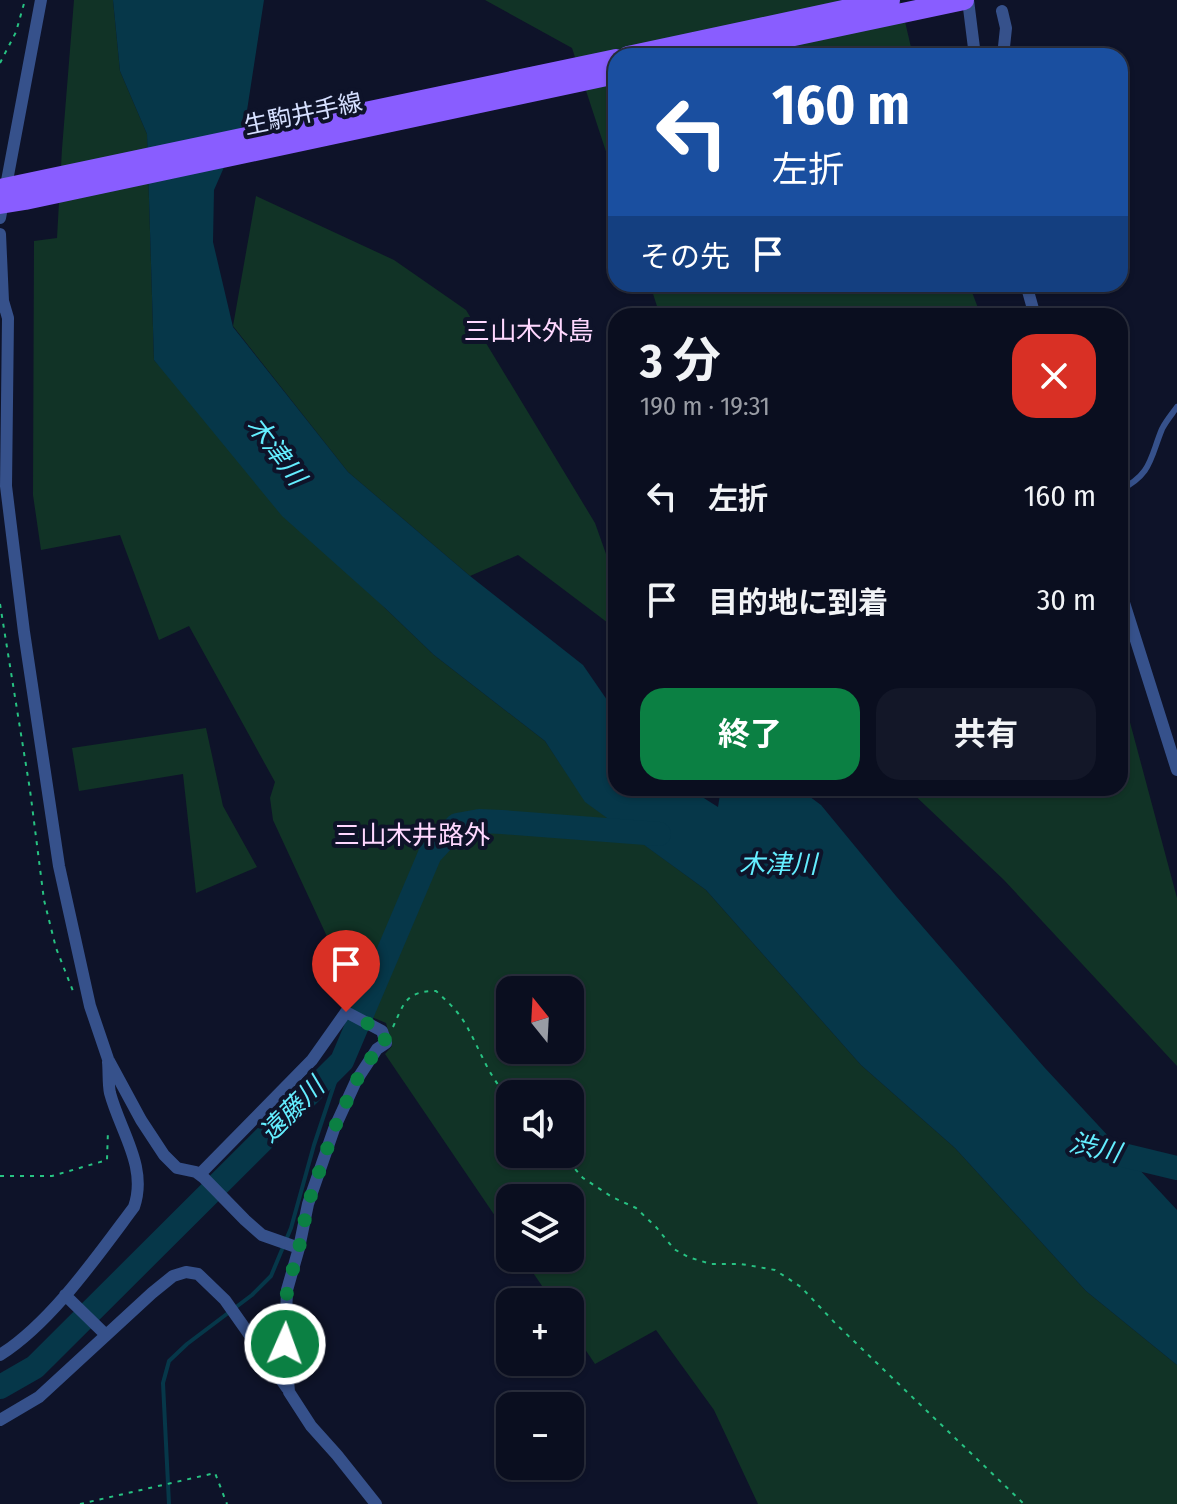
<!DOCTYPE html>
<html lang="ja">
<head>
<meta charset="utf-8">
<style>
	body { margin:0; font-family:"Fira Sans Condensed","Noto Sans JP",sans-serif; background:#131728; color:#f1f3f6; height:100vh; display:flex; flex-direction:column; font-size:30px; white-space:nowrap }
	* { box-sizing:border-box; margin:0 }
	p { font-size:26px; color:#999ca4 }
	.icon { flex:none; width:44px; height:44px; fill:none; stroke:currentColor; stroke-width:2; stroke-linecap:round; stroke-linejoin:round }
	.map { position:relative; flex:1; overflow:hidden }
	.details { position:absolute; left:608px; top:308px; width:520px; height:488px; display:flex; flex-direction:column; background:#0a0e1f; border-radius:24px; box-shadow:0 2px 6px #0004,0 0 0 2px #2a2e3d }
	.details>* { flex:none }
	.hud { position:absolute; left:608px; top:48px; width:520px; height:244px; border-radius:24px; box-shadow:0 2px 6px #0004,0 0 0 2px #2a2e3d; background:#1a4fa0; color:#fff; overflow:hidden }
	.needle { width:52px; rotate:342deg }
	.controls { position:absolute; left:496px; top:976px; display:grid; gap:16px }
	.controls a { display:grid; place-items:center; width:88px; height:88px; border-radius:16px; background:#0a0e1f; box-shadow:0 2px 6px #0004,0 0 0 2px #2a2e3d; font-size:40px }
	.pin { position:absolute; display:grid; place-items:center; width:68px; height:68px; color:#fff; margin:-82px -34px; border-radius:50% 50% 50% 0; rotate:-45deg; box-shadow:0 0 8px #0007 }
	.pin .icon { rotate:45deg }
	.me { position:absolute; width:88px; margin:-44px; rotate:2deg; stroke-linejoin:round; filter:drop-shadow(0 0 6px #0008) }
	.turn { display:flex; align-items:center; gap:28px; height:168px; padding:0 32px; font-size:36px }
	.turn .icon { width:104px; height:104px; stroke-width:2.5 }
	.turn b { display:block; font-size:56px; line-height:68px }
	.then { display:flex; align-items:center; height:76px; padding:0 32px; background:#0003; gap:16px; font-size:30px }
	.round { display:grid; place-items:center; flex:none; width:84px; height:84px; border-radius:24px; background:#131728 }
	.summary { display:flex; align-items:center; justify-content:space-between; height:136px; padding:0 32px }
	h1 { font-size:48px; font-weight:700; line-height:60px }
	.action { display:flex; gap:16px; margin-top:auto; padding:16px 32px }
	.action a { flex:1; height:92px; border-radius:24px; background:#0b8043; color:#fff; font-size:32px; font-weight:700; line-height:92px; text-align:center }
	.action a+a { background:#131728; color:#f1f3f6 }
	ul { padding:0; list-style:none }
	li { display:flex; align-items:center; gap:24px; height:104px; padding:0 32px }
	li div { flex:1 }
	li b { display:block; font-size:30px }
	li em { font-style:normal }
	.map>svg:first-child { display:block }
	.green { fill:#113326; fill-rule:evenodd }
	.water { fill:#063749 }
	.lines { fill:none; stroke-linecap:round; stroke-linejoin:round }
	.stream { stroke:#063749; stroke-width:4 }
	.river { stroke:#063749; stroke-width:24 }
	.path { stroke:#27c282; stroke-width:2; stroke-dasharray:4 6; stroke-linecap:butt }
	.service { stroke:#36518b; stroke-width:6 }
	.minor { stroke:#36518b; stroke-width:12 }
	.primary { stroke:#895dff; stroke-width:20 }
	.route { stroke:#0b8043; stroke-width:14; stroke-dasharray:0 25.2 }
	.labels { text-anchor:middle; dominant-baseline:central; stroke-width:8; stroke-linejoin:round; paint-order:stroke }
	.street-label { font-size:24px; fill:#d6e0ff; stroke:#0e1329 }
	.neighbourhood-label { font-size:26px; fill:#ffd8ff; stroke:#0e1329 }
	.water-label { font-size:26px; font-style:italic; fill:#64eeff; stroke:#0e1329 }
</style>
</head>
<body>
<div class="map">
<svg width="1177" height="1504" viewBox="0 0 1177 1504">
	<rect width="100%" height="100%" fill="#0e1329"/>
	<!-- green -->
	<path class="green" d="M 74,0 L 113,0 L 120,71 L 147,134 L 154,360 L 385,608 L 434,655 L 545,741 L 586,802 L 706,890 L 861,1065 L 955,1148 L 1086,1291 L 1177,1365 L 1177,1504 L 758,1504 L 714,1410 L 656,1330 L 595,1364 L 570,1327 L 570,1302 L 553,1302 L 523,1258 L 570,1258 L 570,1198 L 510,1198 L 510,1238 L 385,1054 L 392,1046 L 386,1023 L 343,1005 L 349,984 L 273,820 L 270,798 L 275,782 L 189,626 L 159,640 L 120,535 L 41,550 L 33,495 L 34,241 L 57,238 L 62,149 ZM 510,990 L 570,990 L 570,1050 L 510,1050 ZM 510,1094 L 570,1094 L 570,1154 L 510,1154 Z
		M 485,0 L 900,0 L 913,56 L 616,56 L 616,182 L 572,48 Z
		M 256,196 L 394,260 L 466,310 L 595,523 L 616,582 L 616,629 L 518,555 L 470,576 L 348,472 L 233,326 Z
		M 650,284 L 969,284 L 981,316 L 660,316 Z
		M 1120,685 L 1177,898 L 1177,1066 L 1004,880 L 907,788 L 1120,788 Z
		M 206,728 L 223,806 L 257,867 L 196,893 L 183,774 L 79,791 L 72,748 Z"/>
	<!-- water -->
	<path class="water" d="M 113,0 L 264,0 L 246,117 L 214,190 L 213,242 L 233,327 L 348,472 L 470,576 L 583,665 L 616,713 L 616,788 L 688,788 L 718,807 L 721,788 L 798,788 L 821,805 L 896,896 L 1044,1067 L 1177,1210 L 1177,1365 L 1086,1291 L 955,1148 L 861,1065 L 706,890 L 585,802 L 545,741 L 434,655 L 385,608 L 282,516 L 154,360 L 147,134 L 120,71 Z"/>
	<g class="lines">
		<!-- stream -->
		<path class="stream" d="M 169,1504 L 163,1383 L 169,1361 L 187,1344 L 252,1295 L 271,1276 L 291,1228 L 314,1145 L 342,1061"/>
		<!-- river -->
		<path class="river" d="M 1098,1149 L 1177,1168
			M 0,1387 L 35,1367 L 342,1061 L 430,854 L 457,825 L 479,821 L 502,822 L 659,834"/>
		<!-- path -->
		<path class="path" d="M 0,63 L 16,32 L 25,0
			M 0,604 L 30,790 L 44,900 L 56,948 L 73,991
			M 393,1027 C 404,1003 406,991 436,991 C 447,1001 458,1011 466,1025 C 480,1049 489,1079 510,1098
			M 562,1154 L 583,1178 L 612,1197 L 636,1208 L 656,1227 L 674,1249 L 688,1257 L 711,1264 L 741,1264 L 775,1270 L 801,1287 L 835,1323 L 1024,1504
			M 0,1176 L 52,1176 L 107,1160 L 108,1130
			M 80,1504 L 215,1473 L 227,1504"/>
		<!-- service -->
		<path class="service" d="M 1120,490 C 1152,474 1150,458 1162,429 C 1166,421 1172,414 1177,407"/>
		<!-- minor -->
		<path class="minor" d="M 968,0 L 975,56
			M 1002,11 L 1006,28 L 1003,56
			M 0,218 L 41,0
			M 0,234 L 3,301 L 2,307
			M 1026,284 L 1035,316
			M 3,301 L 8,318 L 6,486 L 24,632 L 59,866 L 90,1006 L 108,1059 L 141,1120 L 164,1155 L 177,1168 L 196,1172 L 204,1178 L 245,1220 L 262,1235 L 299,1248
			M 1120,590 L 1177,770
			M 200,1174 L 312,1060 L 346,1012 L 382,1031 L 386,1043 L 377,1049 L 356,1081 L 334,1129 L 308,1204 L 299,1248 L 287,1290 L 285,1344 L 289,1392 L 311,1426 L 337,1455 L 376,1504
			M 65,1295 L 106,1335
			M 0,1355 C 51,1323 98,1255 134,1207 C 148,1167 120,1131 110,1093 C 108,1084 109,1072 108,1062
			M 0,1420 L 39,1397 L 152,1293 L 173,1276 L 186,1272 L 198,1274 L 225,1300 L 287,1388"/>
		<!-- primary -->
		<path class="primary" d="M 628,56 L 890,0
			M 699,56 L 964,0
			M 0,189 L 616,59
			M 0,204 L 25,200 L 616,74"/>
	</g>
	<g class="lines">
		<!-- route -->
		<path class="route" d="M 285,1344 L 287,1290 L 299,1248 L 308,1204 L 334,1129 L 356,1081 L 377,1049 L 386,1043 L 382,1031 L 346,1012"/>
	</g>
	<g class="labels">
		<!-- street labels -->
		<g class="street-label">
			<text transform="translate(303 114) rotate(-12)">生駒井手線</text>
		</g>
		<!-- neighbourhood labels -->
		<g class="neighbourhood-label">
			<text x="529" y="331">三山木外島</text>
			<text x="412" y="835">三山木井路外</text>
		</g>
		<!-- water labels -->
		<g class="water-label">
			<text transform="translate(276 451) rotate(53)">木津川</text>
			<text x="778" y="864">木津川</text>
			<text transform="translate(292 1110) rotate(-45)">遠藤川</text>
			<text transform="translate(1095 1148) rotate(13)">渋川</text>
		</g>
	</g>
</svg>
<div class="controls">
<a><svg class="needle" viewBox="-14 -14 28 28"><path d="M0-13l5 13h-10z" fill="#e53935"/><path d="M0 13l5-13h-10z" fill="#999ca4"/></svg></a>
<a><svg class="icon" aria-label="sound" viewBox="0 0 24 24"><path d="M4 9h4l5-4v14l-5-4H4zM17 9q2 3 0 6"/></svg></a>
<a><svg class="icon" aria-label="layers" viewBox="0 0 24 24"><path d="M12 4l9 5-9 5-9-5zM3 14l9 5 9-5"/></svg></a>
<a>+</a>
<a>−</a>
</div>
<div class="pin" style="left:346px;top:1012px;background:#d93025"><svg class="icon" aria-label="arrive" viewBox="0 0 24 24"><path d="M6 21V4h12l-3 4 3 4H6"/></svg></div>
<svg class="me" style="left:285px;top:1344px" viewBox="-20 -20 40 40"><circle r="17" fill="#0b8043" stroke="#fff" stroke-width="3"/><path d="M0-11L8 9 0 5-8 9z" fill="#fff"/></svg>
<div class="hud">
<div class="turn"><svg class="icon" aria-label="left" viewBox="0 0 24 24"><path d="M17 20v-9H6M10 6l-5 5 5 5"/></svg><div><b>160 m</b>左折</div></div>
<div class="then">その先<svg class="icon" aria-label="arrive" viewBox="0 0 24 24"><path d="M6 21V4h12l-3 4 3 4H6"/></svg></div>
</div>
<section class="details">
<div class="summary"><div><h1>3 分</h1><p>190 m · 19:31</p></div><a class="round" style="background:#d93025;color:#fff"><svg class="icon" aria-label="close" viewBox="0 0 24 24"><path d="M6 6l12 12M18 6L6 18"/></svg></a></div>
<ul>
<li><svg class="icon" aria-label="left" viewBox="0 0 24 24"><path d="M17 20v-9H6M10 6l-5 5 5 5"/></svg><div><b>左折</b></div><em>160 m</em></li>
<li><svg class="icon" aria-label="arrive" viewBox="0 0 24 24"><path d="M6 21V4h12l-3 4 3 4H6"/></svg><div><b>目的地に到着</b></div><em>30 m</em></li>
</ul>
<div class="action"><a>終了</a><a>共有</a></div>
</section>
</div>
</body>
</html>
